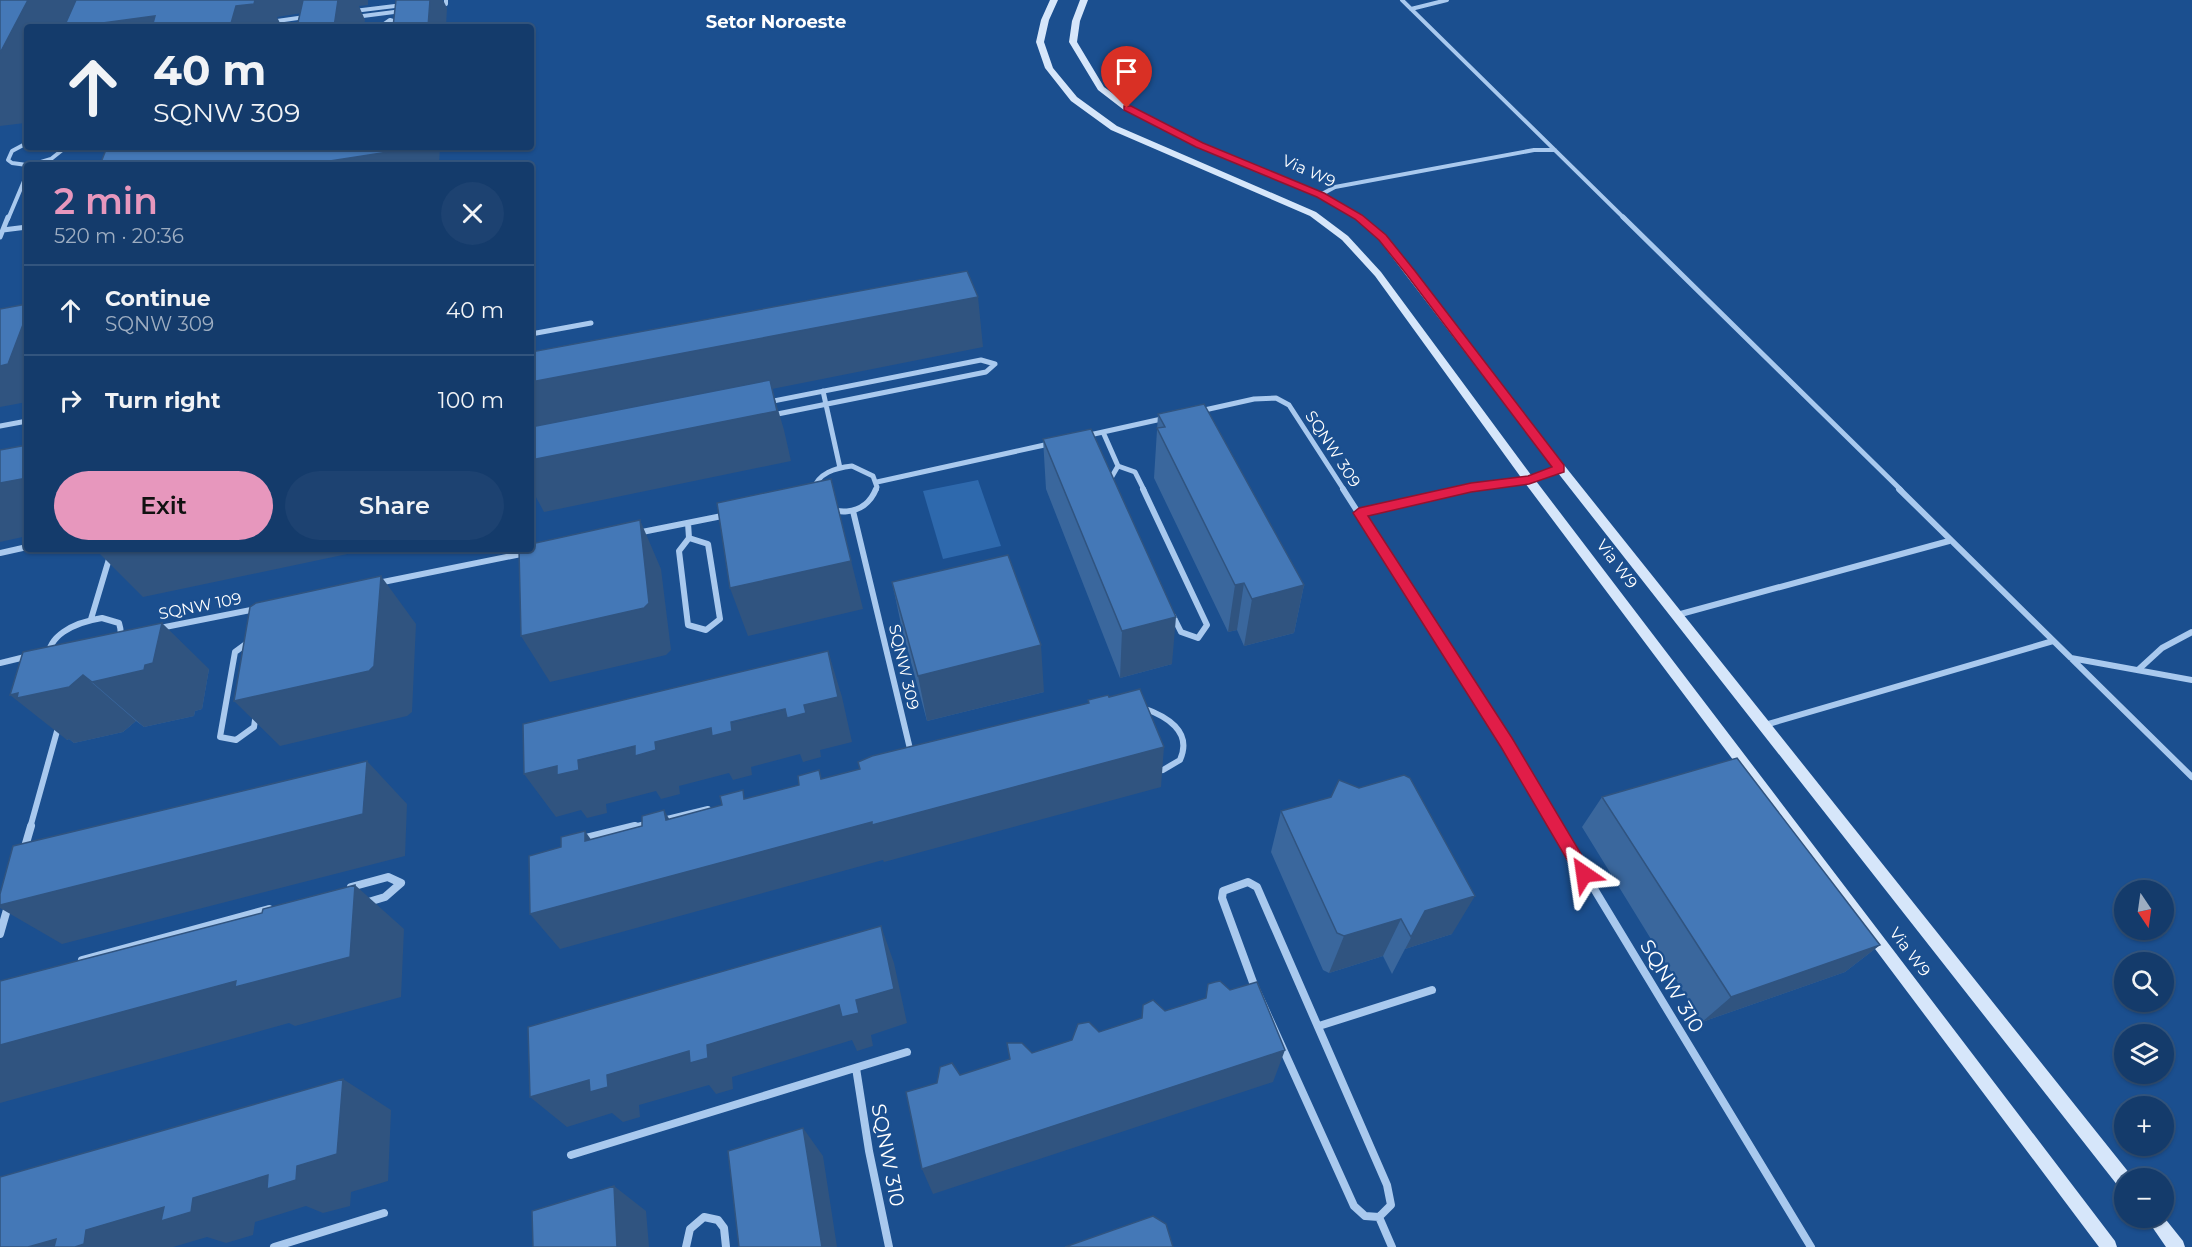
<!DOCTYPE html>
<html lang="en">
<head>
<meta charset="utf-8">
<style>
	body { margin:0; font-family:Montserrat,sans-serif; background:#1d4271; color:#f1f3f6; height:100vh; display:flex; flex-direction:column; font-size:22px; white-space:nowrap }
	* { box-sizing:border-box; margin:0 }
	p { font-size:20px; color:#9dadc1 }
	.icon { flex:none; width:33px; height:33px; fill:none; stroke:currentColor; stroke-width:2; stroke-linecap:round; stroke-linejoin:round }
	.map { position:relative; flex:1; overflow:hidden }
	.panel { position:absolute; left:24px; top:162px; width:510px; height:390px; display:flex; flex-direction:column; background:#143b6b; border-radius:6px; box-shadow:0 2px 4px #0004,0 0 0 2px #33557e }
	.panel>* { flex:none }
	.top-card { position:absolute; left:24px; top:24px; width:510px; height:126px; border-radius:6px; box-shadow:0 2px 4px #0004,0 0 0 2px #33557e; background:#143b6b; color:#f1f3f6; overflow:hidden }
	.needle { width:39px; rotate:167deg }
	.fabs { position:absolute; left:2114px; top:880px; display:grid; gap:12px }
	.fabs a { display:grid; place-items:center; width:60px; height:60px; border-radius:50%; background:#143b6b; box-shadow:0 2px 4px #0004,0 0 0 2px #33557e; font-size:30px }
	.pin { position:absolute; display:grid; place-items:center; width:51px; height:51px; color:#fff; margin:-62px -26px; border-radius:50% 50% 50% 0; rotate:-45deg; box-shadow:0 0 6px #0007 }
	.pin .icon { rotate:45deg }
	.me { position:absolute; width:66px; margin:-33px; rotate:328deg; stroke-linejoin:round; filter:drop-shadow(0 0 4px #0008) }
	.turn { display:flex; align-items:center; gap:21px; height:126px; padding:0 30px; font-size:27px }
	.turn .icon { width:78px; height:78px; stroke-width:2.5 }
	.turn b { display:block; font-size:42px; line-height:51px }
	.round { display:grid; place-items:center; flex:none; width:63px; height:63px; border-radius:32px; background:#1d4271 }
	.summary { display:flex; align-items:center; justify-content:space-between; height:102px; padding:0 30px }
	h1 { font-size:36px; font-weight:600; line-height:45px; color:#e797bd }
	.cta { display:flex; gap:12px; margin-top:auto; padding:12px 30px }
	.cta a { flex:1; height:69px; border-radius:36px; background:#e797bd; color:#111; font-size:24px; font-weight:600; line-height:69px; text-align:center }
	.cta a+a { background:#1d4271; color:#f1f3f6 }
	ul { padding:0; list-style:none }
	li { display:flex; align-items:center; gap:18px; height:90px; padding:0 30px; border-top:2px solid #33557e }
	li div { flex:1 }
	li b { display:block; font-size:22px }
	li em { font-style:normal }
	.map>svg:first-child { display:block }
	.green { fill:#2e69ad }
	.lines { fill:none; stroke-linecap:round; stroke-linejoin:round }
	.street-far3 { stroke:#a9c9ee; stroke-width:4 }
	.street-far2 { stroke:#a9c9ee; stroke-width:5 }
	.street-far1 { stroke:#a9c9ee; stroke-width:6 }
	.street { stroke:#a9c9ee; stroke-width:8 }
	.secondary { fill:#d6e6fa; fill-rule:evenodd }
	.wall { fill:#3a679d }
	.shaded-wall { fill:#305480 }
	.building { fill:#4478b7; stroke:#305480; stroke-width:1.5 }
	.route { fill:#e11d48; stroke:#92132f; stroke-width:1.5 }
	.labels { text-anchor:middle; dominant-baseline:central; stroke-width:4.5; stroke-linejoin:round; paint-order:stroke }
	.street-label { font-size:16px; fill:#fff; stroke:#1b4f8f }
	.far-district-label { font-size:18px; font-weight:bold; fill:#fff; stroke:#1b4f8f }
	.near-street-label { font-size:20px; fill:#fff; stroke:#1b4f8f }
</style>
</head>
<body>
<div class="map">
<svg width="2192" height="1247" viewBox="0 0 2192 1247">
	<rect width="100%" height="100%" fill="#1b4f8f"/>
	<!-- green -->
	<path class="green" d="M 978,480 L 1001,546 L 943,559 L 923,491 Z"/>
	<g class="lines">
		<!-- street-far3 -->
		<path class="street-far3" d="M 1402,0 L 1625,219
			M 439,6 L 446,4 L 446,0
			M 1411,9 L 1447,0
			M 354,11 L 403,5
			M 355,17 L 402,11
			M 270,22 L 305,17
			M 280,27 L 304,24
			M 380,27 L 390,20 L 402,24 L 402,27
			M 27,143 L 12,151 L 8,160 L 12,163 L 27,165
			M 31,165 L 51,159 L 66,147
			M 1320,195 L 1335,187 L 1534,150 L 1555,150
			M 8,219 L 27,174"/>
		<!-- street-far2 -->
		<path class="street-far2" d="M 1623,217 L 1901,490
			M 3,230 L 27,227
			M 0,237 L 8,217
			M 531,334 L 591,323
			M 981,360 L 995,364 L 986,372 L 564,457 L 553,452 L 560,443 Z
			M 823,391 L 840,468
			M 1200,411 L 1254,399 L 1276,398 L 1289,405 L 1344,490
			M 0,426 L 27,421
			M 1103,432 L 1118,466 L 1135,472 L 1144,490
			M 1085,436 L 1166,418
			M 1112,481 L 1111,478 L 1118,466
			M 877,482 L 1049,444
			M 813,490 C 818,473 835,468 852,466 L 873,476 L 877,487 L 876,490
			M 1456,490 L 1529,480"/>
		<!-- street-far1 -->
		<path class="street-far1" d="M 813,489 L 812,497 C 831,518 865,517 876,489
			M 1143,489 L 1207,625 L 1198,638 L 1181,632 L 1173,616
			M 1343,489 L 1506,743 L 1557,828
			M 1899,489 L 2192,777
			M 853,511 L 911,753
			M 1359,513 L 1463,489
			M 688,523 L 689,538
			M 637,533 L 727,515
			M 689,538 L 708,544 L 720,619 L 706,630 L 688,625 L 679,551 Z
			M 0,553 L 27,547
			M 378,583 L 526,553
			M 1677,615 L 1949,541
			M 102,618 L 119,623 C 131,661 77,676 49,666 C 42,635 77,622 102,618 Z
			M 91,619 L 112,549
			M 160,628 L 256,609
			M 250,641 L 235,652 L 220,737 L 236,740 L 254,727 L 256,713
			M 2071,658 L 2192,680
			M 0,663 L 29,656
			M 2138,670 L 2162,648 L 2192,632
			M 1143,708 C 1166,716 1193,731 1180,760 L 1163,770
			M 1765,725 L 2053,641
			M 663,820 L 708,809
			M 30,828 L 59,724
			M 629,828 L 650,823"/>
		<!-- street -->
		<path class="street" d="M 1556,826 L 1811,1247
			M 586,838 L 635,826
			M 24,850 L 31,826
			M 1248,882 L 1257,887 L 1387,1185 L 1391,1205 L 1379,1217 L 1365,1216 L 1354,1206 L 1254,985 L 1222,898 L 1223,891 Z
			M 351,887 L 388,877 L 401,883 L 385,897 L 365,903
			M 0,934 L 8,906
			M 82,960 L 269,909
			M 1319,1026 L 1432,990
			M 856,1068 L 869,1151 L 889,1247
			M 571,1155 L 907,1052
			M 1379,1217 L 1392,1247
			M 274,1247 L 384,1213
			M 686,1247 L 690,1229 L 704,1217 L 718,1220 L 724,1228 L 726,1247"/>
		<!-- secondary -->
		<path class="secondary" d="M 1050,0 L 1058,0 L 1049,20 L 1044,42 L 1053,68 L 1077,97 L 1117,126 L 1316,212 L 1348,236 L 1381,272 L 1531,475 L 1553,467 L 1379,240 L 1356,219 L 1317,197 L 1196,147 L 1124,110 L 1098,90 L 1069,42 L 1072,21 L 1080,0 L 1088,0 L 1080,21 L 1077,42 L 1104,87 L 1130,106 L 1202,143 L 1323,193 L 1362,215 L 1385,236 L 1564,465 L 2130,1174 L 2132,1179 L 2124,1179 L 2124,1188 L 2118,1186 L 1558,473 L 1536,481 L 2115,1241 L 2117,1247 L 2099,1247 L 1525,483 L 1375,276 L 1342,240 L 1310,216 L 1111,130 L 1071,101 L 1045,68 L 1036,42 L 1041,20 Z
			M 2163,1216 L 2183,1241 L 2185,1247 L 2166,1247 L 2146,1218 L 2163,1218 Z"/>
	</g>
	<!-- wall -->
	<path class="wall" d="M 1158,414 L 1304,585 L 1294,633 L 1244,646 L 1237,630 L 1228,632 L 1154,478 Z
		M 1043,439 L 1172,664 L 1120,678 L 1046,489 Z
		M 892,582 L 1044,692 L 927,721 L 902,629 Z
		M 23,652 L 209,669 L 202,709 L 195,711 L 194,716 L 144,727 L 136,721 L 123,732 L 74,743 L 69,739 L 67,740 Z
		M 1602,797 L 1880,945 L 1845,972 L 1702,1022 L 1582,827 Z
		M 1281,811 L 1452,934 L 1405,949 L 1392,974 L 1383,956 L 1329,973 L 1323,970 L 1271,852 Z"/>
	<!-- shaded-wall -->
	<path class="shaded-wall" d="M 28,0 L 109,0 L 69,27 L 27,27 L 27,118 L 25,123 L 0,126 L 0,53 Z
		M 211,0 L 329,0 L 327,9 L 277,17 L 282,27 L 230,27 Z
		M 329,0 L 368,0 L 368,5 L 359,6 L 365,20 L 364,27 L 334,27 Z
		M 430,0 L 443,0 L 447,8 L 446,27 L 428,27 Z
		M 155,16 L 162,27 L 73,27 Z
		M 378,147 L 440,147 L 439,165 L 304,165 Z
		M 978,297 L 983,347 L 772,389 L 784,430 L 791,461 L 544,512 L 531,488 L 531,460 L 541,435 L 531,415 L 531,382 Z
		M 27,314 L 27,402 L 0,407 L 0,366 Z
		M 27,478 L 27,536 L 0,542 L 0,483 Z
		M 831,479 L 863,609 L 748,636 L 730,588 Z
		M 640,520 L 661,569 L 671,650 L 666,655 L 550,682 L 521,636 Z
		M 95,549 L 371,549 L 143,597 Z
		M 381,576 L 416,624 L 412,712 L 407,716 L 280,746 L 234,701 Z
		M 1244,583 L 1237,630 L 1228,632 L 1235,585 Z
		M 1304,585 L 1294,633 L 1244,646 L 1252,599 Z
		M 1176,617 L 1172,664 L 1120,678 L 1122,631 Z
		M 162,623 L 209,669 L 202,709 L 195,711 L 194,716 L 144,727 L 92,682 L 145,665 Z
		M 1041,645 L 1044,692 L 927,721 L 918,676 Z
		M 828,651 L 842,697 L 852,742 L 820,750 L 821,757 L 803,762 L 800,754 L 751,767 L 752,775 L 733,780 L 729,773 L 679,786 L 680,794 L 661,799 L 656,791 L 606,804 L 607,813 L 587,818 L 581,810 L 556,817 L 524,774 L 804,705 Z
		M 83,675 L 136,721 L 123,732 L 74,743 L 69,739 L 67,740 L 10,695 Z
		M 1164,747 L 1161,787 L 884,862 L 883,860 L 560,949 L 530,914 L 872,822 Z
		M 367,761 L 407,804 L 405,856 L 62,944 L 0,908 L 0,905 Z
		M 664,810 L 686,848 L 666,820 Z
		M 585,831 L 611,868 L 585,841 Z
		M 355,885 L 404,929 L 401,997 L 295,1026 L 289,1023 L 0,1103 L 0,1045 Z
		M 1475,896 L 1452,934 L 1405,949 L 1392,974 L 1425,911 Z
		M 1401,919 L 1383,956 L 1329,973 L 1344,936 Z
		M 881,926 L 894,963 L 907,1023 L 871,1035 L 873,1046 L 857,1051 L 852,1040 L 732,1077 L 733,1089 L 716,1094 L 709,1085 L 639,1105 L 640,1117 L 623,1122 L 612,1113 L 567,1127 L 530,1097 L 856,1000 Z
		M 1880,945 L 1845,972 L 1702,1022 L 1731,997 Z
		M 1285,1050 L 1273,1082 L 933,1194 L 922,1169 Z
		M 343,1079 L 391,1110 L 388,1181 L 351,1192 L 350,1206 L 323,1213 L 306,1206 L 255,1222 L 253,1235 L 226,1243 L 207,1237 L 173,1247 L 28,1247 L 297,1166 Z
		M 803,1128 L 823,1156 L 837,1247 L 822,1247 Z
		M 614,1186 L 646,1211 L 649,1247 L 617,1247 Z"/>
	<!-- building -->
	<path class="building" d="M 0,0 L 28,0 L 0,53 Z
		M 76,0 L 255,0 L 254,4 L 236,6 L 230,27 L 152,27 L 155,16 L 73,27 L 64,27 Z
		M 303,0 L 338,0 L 334,27 L 297,27 Z
		M 396,0 L 430,0 L 428,27 L 393,27 Z
		M 107,147 L 414,147 L 414,148 L 304,165 L 100,165 Z
		M 967,271 L 978,297 L 531,382 L 531,352 Z
		M 27,304 L 27,314 L 8,364 L 0,366 L 0,309 Z
		M 770,380 L 777,411 L 531,460 L 531,427 Z
		M 1204,404 L 1304,585 L 1252,599 L 1244,583 L 1235,585 L 1157,428 L 1165,427 L 1158,414 Z
		M 1091,429 L 1176,617 L 1122,631 L 1043,439 Z
		M 27,445 L 27,478 L 0,483 L 0,450 Z
		M 831,479 L 851,561 L 730,588 L 717,503 Z
		M 640,520 L 649,603 L 644,608 L 521,636 L 519,549 L 531,549 L 531,544 Z
		M 1008,555 L 1041,645 L 918,676 L 892,582 Z
		M 381,576 L 374,666 L 369,671 L 234,701 L 250,607 L 256,603 Z
		M 162,623 L 153,663 L 145,665 L 144,670 L 92,682 L 83,675 L 69,687 L 17,698 L 18,693 L 10,695 L 23,652 Z
		M 828,651 L 838,697 L 804,705 L 806,713 L 787,718 L 785,709 L 731,722 L 732,731 L 712,736 L 711,728 L 655,742 L 656,750 L 635,756 L 635,746 L 578,760 L 579,770 L 557,775 L 557,766 L 524,774 L 523,724 Z
		M 1140,689 L 1164,747 L 872,825 L 872,822 L 530,914 L 529,856 L 561,847 L 561,837 L 585,831 L 585,841 L 642,826 L 642,816 L 664,810 L 666,820 L 722,805 L 720,796 L 743,790 L 744,799 L 799,785 L 798,776 L 819,770 L 821,779 L 860,769 L 858,762 L 872,756 L 1089,703 L 1088,700 L 1108,695 L 1109,697 Z
		M 1737,758 L 1880,945 L 1731,997 L 1602,797 Z
		M 367,761 L 363,814 L 0,905 L 0,894 L 13,846 Z
		M 1404,775 L 1410,778 L 1475,896 L 1425,911 L 1411,937 L 1401,919 L 1344,936 L 1337,933 L 1281,811 L 1331,797 L 1339,780 L 1359,788 Z
		M 355,885 L 350,957 L 235,987 L 236,981 L 0,1045 L 0,981 L 262,913 L 263,909 Z
		M 881,926 L 894,989 L 856,1000 L 859,1013 L 842,1017 L 839,1005 L 707,1045 L 708,1058 L 690,1063 L 689,1051 L 607,1075 L 608,1087 L 590,1092 L 589,1080 L 530,1097 L 528,1027 Z
		M 1220,981 L 1230,990 L 1257,982 L 1285,1050 L 922,1169 L 906,1092 L 937,1083 L 940,1067 L 952,1063 L 960,1075 L 1010,1059 L 1007,1043 L 1022,1043 L 1032,1053 L 1072,1040 L 1078,1024 L 1089,1022 L 1099,1032 L 1142,1018 L 1143,1005 L 1153,1000 L 1165,1011 L 1206,998 L 1208,984 L 1215,982 Z
		M 343,1079 L 337,1154 L 297,1166 L 296,1180 L 267,1189 L 268,1175 L 193,1198 L 191,1212 L 161,1221 L 164,1207 L 86,1230 L 84,1244 L 75,1247 L 54,1247 L 56,1239 L 28,1247 L 0,1247 L 0,1177 Z
		M 803,1128 L 822,1247 L 739,1247 L 728,1151 Z
		M 614,1186 L 617,1247 L 533,1247 L 532,1211 Z
		M 1153,1216 L 1166,1224 L 1173,1247 L 1065,1247 Z"/>
	<!-- route -->
	<path class="route" d="M 1124,106 L 1131,106 L 1203,143 L 1324,193 L 1362,215 L 1386,235 L 1415,271 L 1564,465 L 1564,472 L 1529,484 L 1471,492 L 1368,516 L 1512,738 L 1590,869 L 1592,874 L 1590,880 L 1584,882 L 1579,880 L 1501,747 L 1353,513 L 1359,508 L 1471,483 L 1528,476 L 1552,467 L 1407,275 L 1379,240 L 1355,219 L 1317,197 L 1196,147 L 1124,110 Z"/>
	<g class="labels">
		<!-- street labels -->
		<g class="street-label">
			<text transform="translate(1309 171) rotate(24)">Via W9</text>
			<text transform="translate(1333 449) rotate(57)">SQNW 309</text>
			<text transform="translate(1617 564) rotate(53)">Via W9</text>
			<text transform="translate(200 606) rotate(-11)">SQNW 109</text>
			<text transform="translate(904 667) rotate(77)">SQNW 309</text>
			<text transform="translate(1910 952) rotate(53)">Via W9</text>
		</g>
		<!-- far-district labels -->
		<g class="far-district-label">
			<text x="776" y="22">Setor Noroeste</text>
		</g>
		<!-- near-street labels -->
		<g class="near-street-label">
			<text transform="translate(1672 986) rotate(59)">SQNW 310</text>
			<text transform="translate(888 1155) rotate(79)">SQNW 310</text>
		</g>
	</g>
</svg>
<div class="fabs">
<a><svg class="needle" viewBox="-14 -14 28 28"><path d="M0-13l5 13h-10z" fill="#e53935"/><path d="M0 13l5-13h-10z" fill="#9dadc1"/></svg></a>
<a><svg class="icon" aria-label="search" viewBox="0 0 24 24"><circle cx="10" cy="10" r="6"/><path d="M15 15l6 6"/></svg></a>
<a><svg class="icon" aria-label="layers" viewBox="0 0 24 24"><path d="M12 4l9 5-9 5-9-5zM3 14l9 5 9-5"/></svg></a>
<a>+</a>
<a>−</a>
</div>
<div class="pin" style="left:1127px;top:108px;background:#d93025"><svg class="icon" aria-label="arrive" viewBox="0 0 24 24"><path d="M6 21V4h12l-3 4 3 4H6"/></svg></div>
<svg class="me" style="left:1584px;top:874px" viewBox="-20 -20 40 40"><path d="M0-17L14 15 0 8-14 15z" fill="#e11d48" stroke="#fff" stroke-width="4"/></svg>
<div class="top-card">
<div class="turn"><svg class="icon" aria-label="ahead" viewBox="0 0 24 24"><path d="M12 20V5M6 11l6-6 6 6"/></svg><div><b>40 m</b>SQNW 309</div></div>
</div>
<section class="panel">
<div class="summary"><div><h1>2 min</h1><p>520 m · 20:36</p></div><a class="round"><svg class="icon" aria-label="close" viewBox="0 0 24 24"><path d="M6 6l12 12M18 6L6 18"/></svg></a></div>
<ul>
<li><svg class="icon" aria-label="ahead" viewBox="0 0 24 24"><path d="M12 20V5M6 11l6-6 6 6"/></svg><div><b>Continue</b><p>SQNW 309</p></div><em>40 m</em></li>
<li><svg class="icon" aria-label="right" viewBox="0 0 24 24"><path d="M7 20v-9h11M14 6l5 5-5 5"/></svg><div><b>Turn right</b></div><em>100 m</em></li>
</ul>
<div class="cta"><a>Exit</a><a>Share</a></div>
</section>
</div>
</body>
</html>
